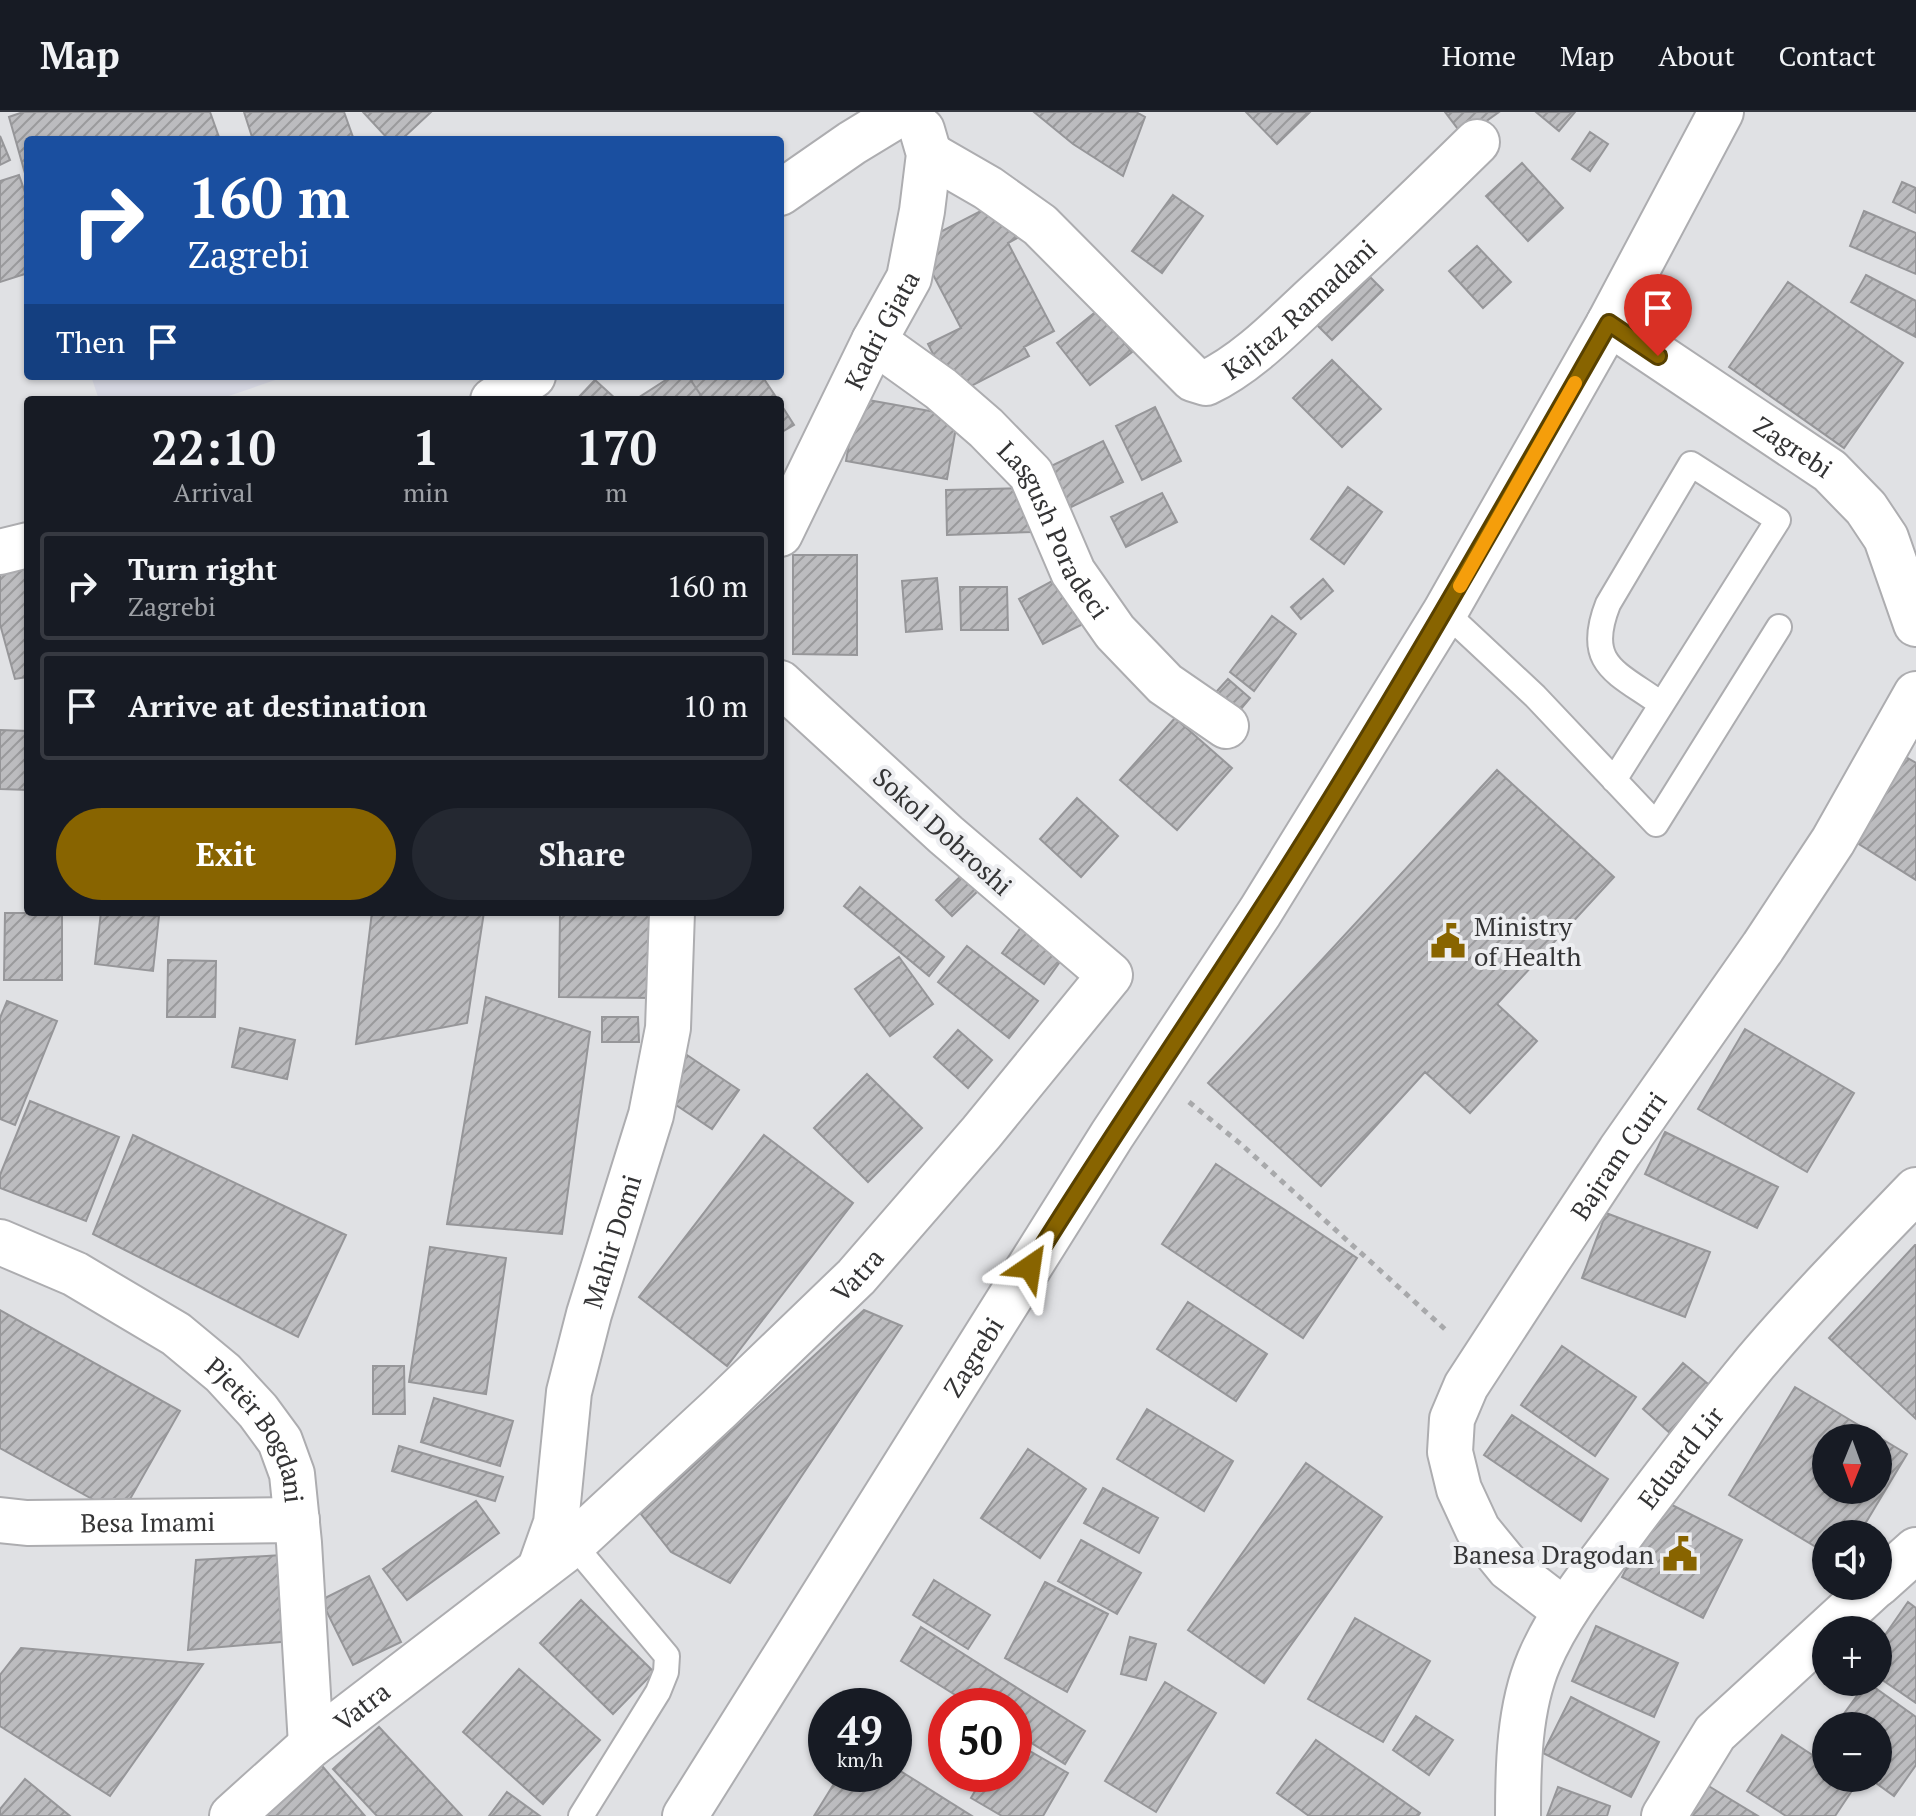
<!DOCTYPE html>
<html lang="en">
<head>
<meta charset="utf-8">
<style>
	body { margin:0; font-family:"PT Serif",serif; background:#242831; color:#f1f3f6; height:100vh; display:flex; flex-direction:column; font-size:30px; white-space:nowrap }
	* { box-sizing:border-box; margin:0 }
	p { font-size:26px; color:#9ea1a6 }
	.icon { flex:none; width:44px; height:44px; fill:none; stroke:currentColor; stroke-width:2; stroke-linecap:round; stroke-linejoin:round }
	.map { position:relative; flex:1; overflow:hidden }
	.drawer { position:absolute; left:24px; top:284px; width:760px; height:520px; display:flex; flex-direction:column; background:#171b24; border-radius:8px; box-shadow:0 2px 6px #0004 }
	.drawer>* { flex:none }
	.banner { position:absolute; left:24px; top:24px; width:760px; height:244px; border-radius:8px; box-shadow:0 2px 6px #0004; background:#1a4fa0; color:#fff; overflow:hidden }
	.needle { width:52px; rotate:181deg }
	.buttons { position:absolute; left:1812px; top:1312px; display:grid; gap:16px }
	.buttons a { display:grid; place-items:center; width:80px; height:80px; border-radius:50%; background:#171b24; box-shadow:0 2px 6px #0004; font-size:40px }
	.speed { position:absolute; left:808px; top:1576px; display:flex; gap:16px; font-size:40px; font-weight:700; text-align:center }
	.speed>* { display:grid; place-content:center; width:104px; height:104px; border-radius:50%; background:#171b24; box-shadow:0 2px 6px #0004; line-height:1 }
	.speed small { font-size:20px; font-weight:400 }
	.speed .limit { border:12px solid #d22; background:#fff; color:#111 }
	.pin { position:absolute; display:grid; place-items:center; width:68px; height:68px; color:#fff; margin:-82px -34px; border-radius:50% 50% 50% 0; rotate:-45deg; box-shadow:0 0 8px #0007 }
	.pin .icon { rotate:45deg }
	.me { position:absolute; width:88px; margin:-44px; rotate:32deg; stroke-linejoin:round; filter:drop-shadow(0 0 6px #0008) }
	.turn { display:flex; align-items:center; gap:28px; height:168px; padding:0 32px; font-size:36px }
	.turn .icon { width:104px; height:104px; stroke-width:2.5 }
	.turn b { display:block; font-size:56px; line-height:68px }
	.then { display:flex; align-items:center; height:76px; padding:0 32px; background:#0003; gap:16px; font-size:30px }
	.eta { display:flex; justify-content:space-evenly; align-items:center; height:136px; text-align:center }
	.eta b { font-size:48px; font-weight:800; line-height:56px }
	.primary-button { display:flex; gap:16px; margin-top:auto; padding:16px 32px }
	.primary-button a { flex:1; height:92px; border-radius:48px; background:#886400; color:#fff; font-size:32px; font-weight:800; line-height:92px; text-align:center }
	.primary-button a+a { background:#242831; color:#f1f3f6 }
	ul { padding:0; list-style:none }
	li { display:flex; align-items:center; gap:24px; height:108px; margin:0 16px 12px; padding:0 16px; border:4px solid #363941; border-radius:8px }
	li div { flex:1 }
	li b { display:block; font-size:30px }
	li em { font-style:normal }
	header { display:flex; align-items:center; gap:48px; box-sizing:border-box; height:112px; padding:0 40px; background:#171b24; border-bottom:2px solid #363941 }
	header strong { font-size:38px }
	nav { display:flex; gap:44px; margin-inline-start:auto; font-size:28px }
	.map>svg:first-child { display:block }
	.built { fill:#d6d7e2 }
	.building { fill:url(#building-hatch); stroke:#969699; stroke-width:2; fill-rule:evenodd }
	.lines { fill:none; stroke-linecap:round; stroke-linejoin:round }
	.service-casing { stroke:#adadb0; stroke-width:28 }
	.minor-casing { stroke:#adadb0; stroke-width:48 }
	.tertiary-casing { stroke:#adadb0; stroke-width:48 }
	.secondary-casing { stroke:#adadb0; stroke-width:48 }
	.path { stroke:#a8a9ab; stroke-width:5; stroke-dasharray:6 6; stroke-linecap:butt }
	.service { stroke:#fff; stroke-width:24 }
	.minor { stroke:#fff; stroke-width:44 }
	.tertiary { stroke:#fff; stroke-width:44 }
	.secondary { stroke:#fff; stroke-width:44 }
	.route-casing { stroke:#584100; stroke-width:20 }
	.route { stroke:#886400; stroke-width:14 }
	.slow { stroke:#f59e0b; stroke-width:14 }
	.labels { text-anchor:middle; dominant-baseline:central; stroke-width:8; stroke-linejoin:round; paint-order:stroke }
	.street-label { font-size:26px; fill:#343435; stroke:#edeef1 }
	.poi-label { font-size:26px; fill:#343435; stroke:#edeef1; text-anchor:start }
</style>
</head>
<body>
<header>
<strong>Map</strong>
<nav><a>Home</a><a>Map</a><a>About</a><a>Contact</a></nav>
</header>
<div class="map">
<svg width="1916" height="1704" viewBox="0 0 1916 1704">
	<defs>
		<pattern id="building-hatch" width="6" height="6" patternUnits="userSpaceOnUse" patternTransform="scale(2)"><rect width="6" height="6" fill="#bcbcbf"/><path d="M-1 1l2-2M0 6l6-6M5 7l2-2" fill="none" stroke="#9a9a9c"/></pattern>
	</defs>
	<rect width="100%" height="100%" fill="#e0e1e4"/>
	<!-- built -->
	<path class="built" d="M 91,264 L 287,264 L 217,288 L 99,288 Z"/>
	<!-- building -->
	<path class="building" d="M 23,0 L 210,0 L 220,28 L 28,28 L 28,72 L 9,5 Z
		M 244,0 L 344,0 L 354,28 L 253,28 Z
		M 363,0 L 431,0 L 401,28 L 389,28 Z
		M 1034,0 L 1136,0 L 1145,5 L 1123,64 L 1073,32 Z
		M 1246,0 L 1310,0 L 1277,32 Z
		M 1445,0 L 1499,0 L 1464,25 Z
		M 1536,0 L 1575,0 L 1559,19 Z
		M 1590,20 L 1608,32 L 1590,59 L 1572,47 Z
		M 0,24 L 10,48 L 0,53 Z
		M 1522,51 L 1563,96 L 1528,129 L 1486,84 Z
		M 19,63 L 28,89 L 28,161 L 0,170 L 0,69 Z
		M 1902,70 L 1916,76 L 1916,101 L 1893,90 Z
		M 1173,83 L 1203,104 L 1162,161 L 1132,139 Z
		M 1002,88 L 1021,124 L 1008,131 L 1054,219 L 1024,235 L 1029,244 L 954,283 L 928,232 L 961,216 L 917,132 Z
		M 1864,99 L 1916,121 L 1916,162 L 1850,134 Z
		M 1477,134 L 1511,170 L 1483,196 L 1449,159 Z
		M 1364,159 L 1383,178 L 1332,228 L 1313,209 Z
		M 1866,163 L 1916,189 L 1916,225 L 1851,190 Z
		M 1788,170 L 1903,251 L 1844,336 L 1729,255 Z
		M 1098,198 L 1132,240 L 1090,273 L 1057,231 Z
		M 1332,248 L 1381,297 L 1342,335 L 1293,286 Z
		M 672,264 L 688,264 L 704,288 L 640,288 L 638,286 Z
		M 688,264 L 762,264 L 778,288 L 704,288 Z
		M 595,268 L 617,288 L 576,288 Z
		M 857,286 L 958,304 L 947,367 L 846,349 Z
		M 780,291 L 794,313 L 780,321 Z
		M 1155,295 L 1181,349 L 1142,368 L 1116,314 Z
		M 1103,329 L 1123,370 L 1065,398 L 1045,357 Z
		M 1348,375 L 1382,400 L 1344,452 L 1311,427 Z
		M 1030,376 L 1031,420 L 947,423 L 946,378 Z
		M 1162,381 L 1177,410 L 1126,435 L 1111,405 Z
		M 793,443 L 857,443 L 857,543 L 793,542 Z
		M 28,448 L 28,565 L 15,567 L 0,512 L 0,451 Z
		M 1065,462 L 1089,509 L 1043,532 L 1019,487 Z
		M 937,466 L 942,517 L 906,520 L 902,469 Z
		M 1323,467 L 1333,479 L 1301,507 L 1291,495 Z
		M 960,475 L 1007,475 L 1008,518 L 961,518 Z
		M 1272,504 L 1296,522 L 1254,579 L 1230,560 Z
		M 1228,567 L 1250,586 L 1230,610 L 1207,590 Z
		M 1175,606 L 1232,656 L 1177,718 L 1120,668 Z
		M 0,618 L 28,619 L 28,678 L 0,677 Z
		M 1899,641 L 1916,651 L 1916,768 L 1846,724 Z
		M 1497,658 L 1614,765 L 1497,892 L 1537,929 L 1470,1001 L 1425,960 L 1321,1074 L 1208,971 Z
		M 1077,686 L 1118,724 L 1081,765 L 1040,727 Z
		M 964,761 L 980,777 L 952,804 L 936,788 Z
		M 860,775 L 944,845 L 929,864 L 844,794 Z
		M 101,800 L 159,804 L 153,859 L 95,852 Z
		M 372,800 L 484,800 L 467,911 L 356,932 Z
		M 560,800 L 655,800 L 654,886 L 559,885 Z
		M 5,801 L 62,801 L 62,868 L 4,868 Z
		M 1025,810 L 1067,840 L 1044,872 L 1002,841 Z
		M 967,834 L 1038,889 L 1009,926 L 938,870 Z
		M 899,845 L 933,892 L 890,924 L 855,877 Z
		M 168,848 L 216,849 L 215,905 L 167,905 Z
		M 486,885 L 590,920 L 562,1122 L 447,1112 Z
		M 7,889 L 57,909 L 15,1013 L 0,1007 L 0,906 Z
		M 602,905 L 638,905 L 639,930 L 602,930 Z
		M 240,916 L 295,928 L 287,967 L 232,955 Z
		M 1745,917 L 1854,981 L 1807,1060 L 1698,997 Z
		M 958,918 L 992,948 L 968,976 L 934,945 Z
		M 684,941 L 739,978 L 712,1017 L 658,981 Z
		M 867,962 L 922,1016 L 868,1070 L 814,1016 Z
		M 30,989 L 119,1025 L 86,1109 L 0,1076 L 0,1063 Z
		M 1665,1020 L 1778,1075 L 1757,1116 L 1645,1062 Z
		M 133,1023 L 346,1123 L 298,1225 L 93,1122 Z
		M 764,1023 L 853,1091 L 727,1254 L 639,1185 Z
		M 1216,1052 L 1357,1146 L 1303,1226 L 1162,1132 Z
		M 1606,1101 L 1710,1140 L 1685,1205 L 1582,1166 Z
		M 1915,1133 L 1916,1133 L 1916,1307 L 1829,1226 Z
		M 430,1135 L 506,1146 L 486,1282 L 409,1270 Z
		M 1188,1190 L 1267,1242 L 1236,1289 L 1157,1237 Z
		M 0,1198 L 180,1299 L 121,1403 L 0,1336 Z
		M 864,1198 L 902,1214 L 730,1471 L 671,1440 L 641,1402 Z
		M 1562,1234 L 1636,1285 L 1595,1344 L 1521,1293 Z
		M 1683,1251 L 1713,1276 L 1671,1322 L 1643,1297 Z
		M 373,1254 L 404,1254 L 405,1302 L 373,1302 Z
		M 1795,1275 L 1907,1342 L 1859,1422 L 1826,1422 L 1826,1441 L 1729,1383 ZM 1826,1326 L 1878,1326 L 1878,1378 L 1826,1378 Z
		M 434,1286 L 513,1309 L 500,1354 L 421,1330 Z
		M 1147,1297 L 1233,1349 L 1204,1399 L 1117,1347 Z
		M 1512,1303 L 1608,1367 L 1581,1409 L 1484,1343 Z
		M 399,1334 L 503,1365 L 495,1389 L 392,1359 Z
		M 1028,1337 L 1086,1377 L 1040,1446 L 981,1406 Z
		M 1306,1351 L 1382,1405 L 1264,1571 L 1188,1518 Z
		M 1103,1376 L 1158,1406 L 1139,1441 L 1084,1411 Z
		M 1662,1388 L 1742,1428 L 1703,1506 L 1622,1465 Z
		M 476,1389 L 499,1421 L 407,1488 L 383,1457 Z
		M 1081,1428 L 1141,1461 L 1117,1502 L 1058,1469 Z
		M 282,1443 L 292,1529 L 188,1538 L 196,1448 Z
		M 369,1464 L 401,1530 L 353,1553 L 321,1488 Z
		M 934,1468 L 990,1503 L 968,1537 L 913,1503 Z
		M 1045,1470 L 1108,1502 L 1067,1580 L 1005,1546 Z
		M 581,1488 L 654,1560 L 613,1602 L 540,1531 Z
		M 1908,1490 L 1916,1496 L 1916,1591 L 1878,1565 L 1878,1533 Z
		M 1355,1506 L 1430,1549 L 1383,1630 L 1308,1587 Z
		M 1596,1514 L 1678,1551 L 1654,1605 L 1572,1569 Z
		M 921,1515 L 1085,1619 L 1065,1652 L 1014,1620 L 1014,1594 L 973,1594 L 901,1549 Z
		M 1130,1525 L 1156,1532 L 1146,1568 L 1121,1562 Z
		M 21,1536 L 203,1552 L 110,1684 L 0,1614 L 0,1563 Z
		M 519,1557 L 600,1628 L 543,1692 L 463,1620 Z
		M 1165,1570 L 1216,1601 L 1156,1700 L 1105,1669 Z
		M 1867,1570 L 1916,1605 L 1916,1653 L 1894,1684 L 1869,1666 L 1878,1666 L 1878,1614 L 1835,1614 Z
		M 1571,1585 L 1659,1630 L 1631,1685 L 1543,1641 Z
		M 1416,1604 L 1453,1628 L 1429,1663 L 1393,1638 Z
		M 379,1615 L 462,1704 L 377,1704 L 333,1657 Z
		M 1782,1623 L 1826,1652 L 1826,1666 L 1848,1666 L 1857,1671 L 1835,1704 L 1786,1704 L 1747,1679 Z
		M 1316,1628 L 1420,1701 L 1418,1704 L 1309,1704 L 1277,1681 Z
		M 1014,1630 L 1068,1661 L 1043,1704 L 1002,1704 L 971,1686 L 985,1662 L 1014,1662 Z
		M 317,1648 L 365,1704 L 253,1704 Z
		M 894,1655 L 972,1704 L 814,1704 L 840,1662 L 894,1662 Z
		M 25,1667 L 70,1704 L 0,1704 L 0,1697 Z
		M 1702,1670 L 1758,1704 L 1682,1704 Z
		M 1558,1675 L 1610,1694 L 1607,1704 L 1547,1704 Z
		M 507,1680 L 540,1704 L 489,1704 Z"/>
	<g class="lines">
		<!-- service casing -->
		<g class="service-casing">
			<path id="service" d="M 1445,500 L 1535,584 L 1656,712 L 1779,515
				M 1614,668 L 1778,408 L 1691,352 L 1608,492 C 1584,553 1617,560 1661,592
				M 568,1426 L 667,1544 L 666,1560 L 658,1580 L 581,1704"/>
		</g>
		<!-- minor casing -->
		<g class="minor-casing">
			<g id="minor">
				<path id="s1" d="M 929,42 L 988,76 L 1040,113 L 1193,267 L 1206,271 C 1246,252 1280,217 1312,187 C 1368,136 1423,83 1477,30"/>
				<path id="s2" d="M 1609,211 L 1830,359 L 1866,396 L 1886,426 L 1916,512"/>
				<path id="s3" d="M 874,229 L 941,277 L 986,316 L 1031,362 L 1073,460 L 1115,520 L 1165,572 L 1226,614"/>
				<path id="s4" d="M 780,422 L 874,229 L 909,166 L 922,99 L 929,42 L 922,18"/>
				<path id="s5" d="M 0,1130 L 75,1162 L 176,1222 L 223,1261 L 258,1299 L 280,1329 L 292,1362 L 299,1431 L 311,1633"/>
				<path id="s6" d="M 0,1408 L 27,1411 L 297,1408"/>
				<path id="s7" d="M 540,1456 L 556,1411 L 569,1280 L 589,1202 L 651,1003 L 668,916 L 672,800"/>
				<path d="M 1878,1472 L 1916,1438"/>
				<path id="s8" d="M 1565,1499 L 1509,1456 L 1478,1418 L 1459,1377 L 1450,1340 L 1452,1307 L 1466,1274 L 1550,1145 L 1620,1039 L 1763,835 L 1833,729 L 1916,582"/>
				<path id="s9" d="M 232,1704 L 311,1633 L 573,1432 L 719,1297 L 856,1165 L 981,1021 L 1110,863 L 946,723 L 780,571"/>
				<path id="s10" d="M 1518,1704 C 1518,1654 1519,1596 1539,1549 C 1561,1497 1599,1453 1632,1408 C 1672,1355 1713,1302 1755,1251 C 1806,1191 1862,1134 1916,1078"/>
				<path d="M 1664,1704 L 1715,1621 L 1875,1474"/>
			</g>
		</g>
		<!-- tertiary casing -->
		<g class="tertiary-casing">
			<path id="tertiary" d="M 780,81 L 852,31 L 903,0
				M 493,288 L 533,264
				M 0,440 L 28,433"/>
		</g>
		<!-- secondary casing -->
		<g class="secondary-casing">
			<g id="secondary">
				<path id="s11" d="M 685,1704 L 1112,1023 L 1260,800 L 1445,500 L 1609,211 L 1721,0"/>
			</g>
		</g>
		<!-- path -->
		<path class="path" d="M 1189,990 L 1242,1033 L 1448,1220"/>
		<!-- service -->
		<use href="#service" class="service"/>
		<!-- minor -->
		<use href="#minor" class="minor"/>
		<!-- tertiary -->
		<use href="#tertiary" class="tertiary"/>
		<!-- secondary -->
		<use href="#secondary" class="secondary"/>
	</g>
	<g class="lines">
		<!-- route casing -->
		<g class="route-casing">
			<path id="route" d="M 1030,1155 C 1104,1035 1184,919 1260,800 C 1384,608 1496,409 1609,211 L 1658,244"/>
		</g>
		<!-- route -->
		<use href="#route" class="route"/>
		<!-- slow -->
		<path class="slow" d="M 1460,474 L 1575,271"/>
	</g>
	<!-- icons -->
	<defs>
		<g id="civic-bare" transform="scale(2.76)"><path d="M-.6-6.5H3V-4.5H.6V-3L4-1V1h2V6H-6V1h2V-1L-.6-3ZM-1.2 2.5V6h2.4V2.5Z" fill="#886400" stroke="#edeef1" stroke-width="2.5" paint-order="stroke"/></g>
	</defs>
	<g fill-rule="evenodd">
		<use href="#civic-bare" x="1448" y="829"/>
		<use href="#civic-bare" x="1680" y="1442"/>
	</g>
	<g class="labels">
		<!-- street labels -->
		<g class="street-label">
			<text stroke="none"><textPath href="#s1" startOffset="482">Kajtaz Ramadani</textPath></text>
			<text stroke="none"><textPath href="#s4" startOffset="228">Kadri Gjata</textPath></text>
			<text stroke="none"><textPath href="#s2" startOffset="222">Zagrebi</textPath></text>
			<text stroke="none"><textPath href="#s3" startOffset="266">Lasgush Poradeci</textPath></text>
			<text transform="translate(943 719) rotate(42)">Sokol Dobroshi</text>
			<text stroke="none"><textPath href="#s8" startOffset="548">Bajram Curri</textPath></text>
			<text stroke="none"><textPath href="#s7" startOffset="336">Mahir Domi</textPath></text>
			<text stroke="none"><textPath href="#s9" startOffset="828">Vatra</textPath></text>
			<text stroke="none"><textPath href="#s11" startOffset="542">Zagrebi</textPath></text>
			<text stroke="none"><textPath href="#s5" startOffset="328">Pjetër Bogdani</textPath></text>
			<text stroke="none"><textPath href="#s10" startOffset="406">Eduard Lir</textPath></text>
			<text stroke="none"><textPath href="#s6" startOffset="148">Besa Imami</textPath></text>
			<text stroke="none"><textPath href="#s9" startOffset="170">Vatra</textPath></text>
		</g>
		<!-- poi labels -->
		<g class="poi-label">
			<text x="1474" y="814">Ministry<tspan x="1474" dy="30">of Health</tspan></text>
			<text x="1654" y="1442" text-anchor="end">Banesa Dragodan</text>
		</g>
	</g>
</svg>
<div class="buttons">
<a><svg class="needle" viewBox="-14 -14 28 28"><path d="M0-13l5 13h-10z" fill="#e53935"/><path d="M0 13l5-13h-10z" fill="#9ea1a6"/></svg></a>
<a><svg class="icon" aria-label="sound" viewBox="0 0 24 24"><path d="M4 9h4l5-4v14l-5-4H4zM17 9q2 3 0 6"/></svg></a>
<a>+</a>
<a>−</a>
</div>
<div class="speed"><div>49<small>km/h</small></div><div class="limit">50</div></div>
<div class="pin" style="left:1658px;top:244px;background:#d93025"><svg class="icon" aria-label="arrive" viewBox="0 0 24 24"><path d="M6 21V4h12l-3 4 3 4H6"/></svg></div>
<svg class="me" style="left:1030px;top:1155px" viewBox="-20 -20 40 40"><path d="M0-17L14 15 0 8-14 15z" fill="#886400" stroke="#fff" stroke-width="4"/></svg>
<div class="banner">
<div class="turn"><svg class="icon" aria-label="right" viewBox="0 0 24 24"><path d="M7 20v-9h11M14 6l5 5-5 5"/></svg><div><b>160 m</b>Zagrebi</div></div>
<div class="then">Then<svg class="icon" aria-label="arrive" viewBox="0 0 24 24"><path d="M6 21V4h12l-3 4 3 4H6"/></svg></div>
</div>
<section class="drawer">
<div class="eta">
<div><b>22:10</b><p>Arrival</p></div>
<div><b>1</b><p>min</p></div>
<div><b>170</b><p>m</p></div>
</div>
<ul>
<li><svg class="icon" aria-label="right" viewBox="0 0 24 24"><path d="M7 20v-9h11M14 6l5 5-5 5"/></svg><div><b>Turn right</b><p>Zagrebi</p></div><em>160 m</em></li>
<li><svg class="icon" aria-label="arrive" viewBox="0 0 24 24"><path d="M6 21V4h12l-3 4 3 4H6"/></svg><div><b>Arrive at destination</b></div><em>10 m</em></li>
</ul>
<div class="primary-button"><a>Exit</a><a>Share</a></div>
</section>
</div>
</body>
</html>
